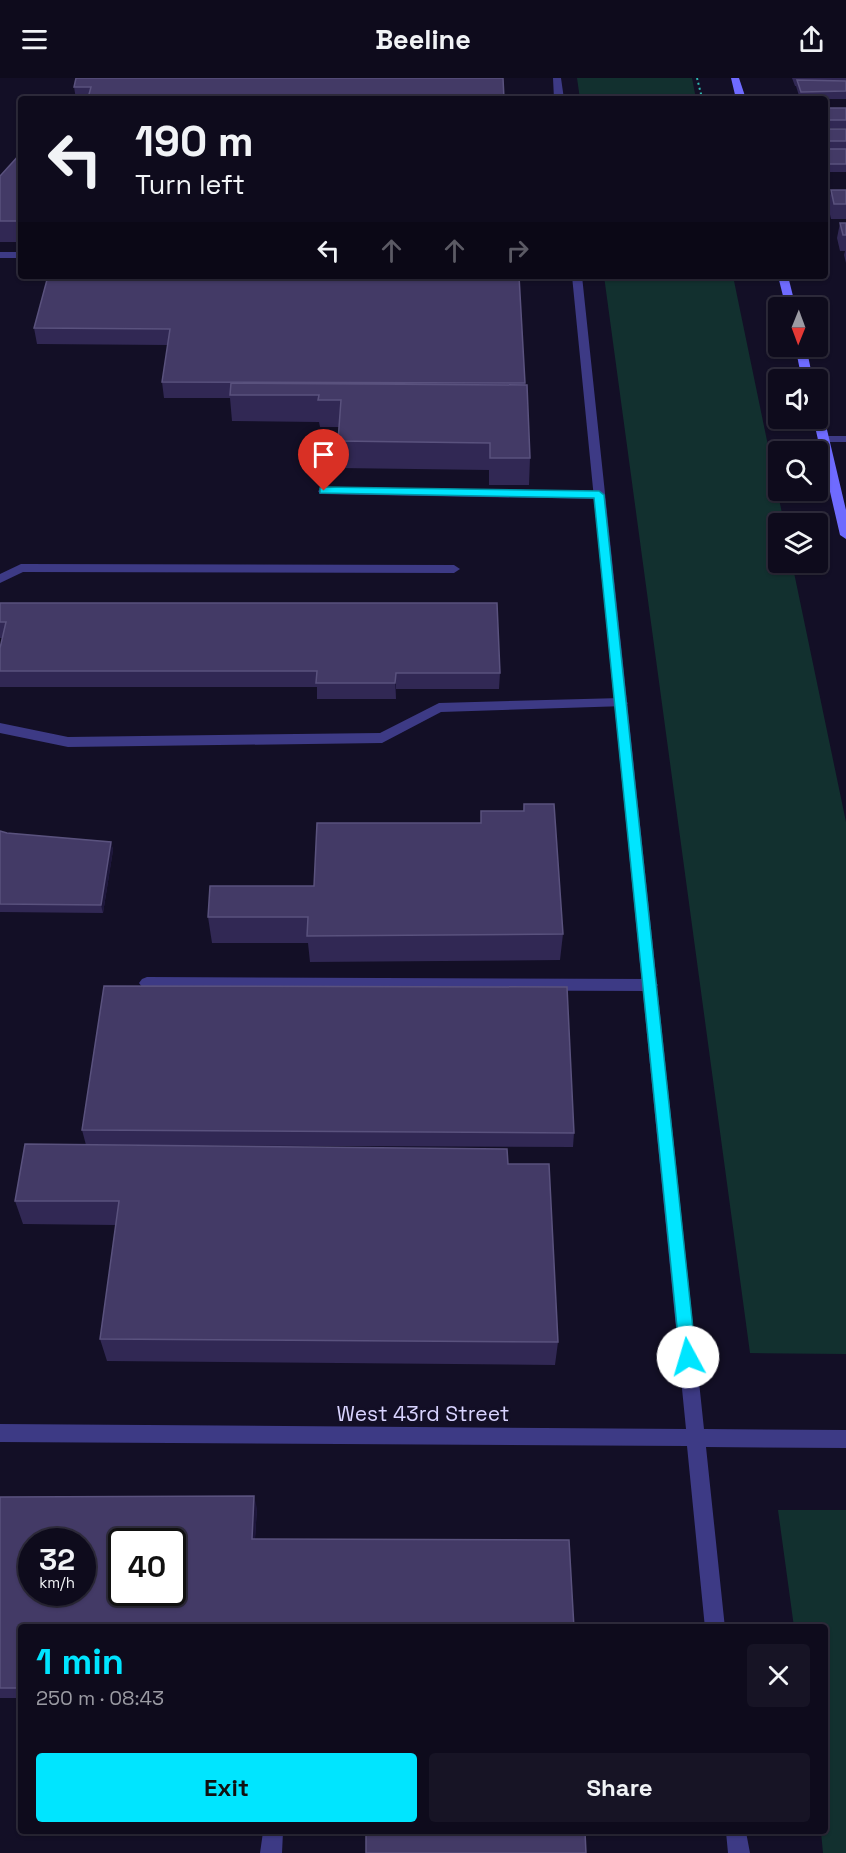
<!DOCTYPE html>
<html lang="en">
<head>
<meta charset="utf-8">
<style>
	body { margin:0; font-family:"Space Grotesk",sans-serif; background:#171425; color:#f1f3f6; height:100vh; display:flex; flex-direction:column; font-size:22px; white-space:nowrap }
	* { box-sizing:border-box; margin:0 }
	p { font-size:20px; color:#9b9ba3 }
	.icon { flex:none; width:33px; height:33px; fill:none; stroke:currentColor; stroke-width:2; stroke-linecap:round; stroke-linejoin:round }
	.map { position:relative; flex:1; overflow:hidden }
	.drawer { position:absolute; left:18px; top:1546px; width:810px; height:210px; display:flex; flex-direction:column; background:#0e0b1c; border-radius:6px; box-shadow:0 2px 4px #0004,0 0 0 2px #2e2b3b }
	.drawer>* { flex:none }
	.hud { position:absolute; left:18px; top:18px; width:810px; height:183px; border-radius:6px; box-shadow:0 2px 4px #0004,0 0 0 2px #2e2b3b; background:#0e0b1c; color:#f1f3f6; overflow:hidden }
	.needle { width:39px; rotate:181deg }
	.controls { position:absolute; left:768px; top:219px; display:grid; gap:12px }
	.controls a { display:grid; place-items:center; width:60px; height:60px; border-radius:6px; background:#0e0b1c; box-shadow:0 2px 4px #0004,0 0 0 2px #2e2b3b; font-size:30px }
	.speed { position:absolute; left:18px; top:1450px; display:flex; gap:12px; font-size:30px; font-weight:700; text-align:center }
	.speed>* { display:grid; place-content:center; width:78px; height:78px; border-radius:50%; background:#0e0b1c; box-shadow:0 2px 4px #0004,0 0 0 2px #2e2b3b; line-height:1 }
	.speed small { font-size:15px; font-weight:400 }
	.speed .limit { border:3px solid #111; border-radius:9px; background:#fff; color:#111 }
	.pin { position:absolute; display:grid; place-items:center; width:51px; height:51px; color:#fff; margin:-62px -26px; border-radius:50% 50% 50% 0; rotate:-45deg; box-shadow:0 0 6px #0007 }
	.pin .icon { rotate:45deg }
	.me { position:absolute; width:66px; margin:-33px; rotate:354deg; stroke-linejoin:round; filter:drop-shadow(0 0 4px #0008) }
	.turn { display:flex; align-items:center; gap:21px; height:126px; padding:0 18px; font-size:27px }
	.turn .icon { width:78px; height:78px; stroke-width:2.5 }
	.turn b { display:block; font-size:42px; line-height:51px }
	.lanes { display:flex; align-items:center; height:57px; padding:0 18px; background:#0003; justify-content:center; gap:30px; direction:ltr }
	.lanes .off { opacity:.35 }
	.round { display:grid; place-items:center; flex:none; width:63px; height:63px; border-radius:6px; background:#171425 }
	.head { display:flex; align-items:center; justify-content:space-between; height:102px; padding:0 18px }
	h1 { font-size:36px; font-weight:700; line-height:45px; color:#00e5ff }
	.button { display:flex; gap:12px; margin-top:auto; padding:12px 18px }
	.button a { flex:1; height:69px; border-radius:6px; background:#00e5ff; color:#111; font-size:24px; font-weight:700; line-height:69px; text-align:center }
	.button a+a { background:#171425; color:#f1f3f6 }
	header { display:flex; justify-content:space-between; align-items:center; height:78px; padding:0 18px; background:#0e0b1c; font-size:27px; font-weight:700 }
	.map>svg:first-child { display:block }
	.green { fill:#12302f }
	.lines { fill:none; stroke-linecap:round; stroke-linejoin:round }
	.path { stroke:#2fb8b0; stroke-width:2; stroke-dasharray:2 3; stroke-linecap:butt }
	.service { fill:#3d3a85; fill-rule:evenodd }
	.tertiary { fill:#3d3a85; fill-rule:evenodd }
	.secondary { fill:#6f6bff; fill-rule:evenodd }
	.wall { fill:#312854 }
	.shaded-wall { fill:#1d163a }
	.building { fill:#433a66; stroke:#5a527e; stroke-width:1.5; fill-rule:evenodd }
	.route { fill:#00e5ff; stroke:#0095a6; stroke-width:1.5 }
	.labels { text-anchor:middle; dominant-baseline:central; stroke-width:5; stroke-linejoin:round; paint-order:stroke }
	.near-street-label { font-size:21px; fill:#d9d4ff; stroke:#130f26 }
</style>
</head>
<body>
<header><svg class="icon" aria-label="menu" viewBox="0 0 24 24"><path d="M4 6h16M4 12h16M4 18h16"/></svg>Beeline<svg class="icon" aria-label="share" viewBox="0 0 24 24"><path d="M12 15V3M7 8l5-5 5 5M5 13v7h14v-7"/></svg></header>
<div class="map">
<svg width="846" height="1775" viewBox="0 0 846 1775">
	<rect width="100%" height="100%" fill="#130f26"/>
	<!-- green -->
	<path class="green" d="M 577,0 L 692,0 L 696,21 L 580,21 Z
		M 604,198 L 733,198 L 784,445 L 778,446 L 778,484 L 792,485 L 846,744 L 846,1276 L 750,1275 Z
		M 778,1432 L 846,1432 L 846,1775 L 823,1775 L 821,1754 L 825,1754 L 825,1550 L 794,1549 Z"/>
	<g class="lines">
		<!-- path -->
		<path class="path" d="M 697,0 L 702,20"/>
		<!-- service -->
		<path class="service" d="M 0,174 L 21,174 L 21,180 L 0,180 Z
			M 846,358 L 846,364 L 823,364 L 817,361 L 823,358 Z
			M 324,409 L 599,413 L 605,417 L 599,421 L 320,416 L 318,413 Z
			M 21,486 L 454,487 L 460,491 L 454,495 L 23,494 L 0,505 L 0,496 Z
			M 621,620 L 628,625 L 626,628 L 441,634 L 382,665 L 68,669 L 0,655 L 0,645 L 68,659 L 380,655 L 439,625 Z
			M 147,899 L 650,901 L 655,903 L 658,907 L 655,911 L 650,913 L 147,911 L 142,909 L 139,905 L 142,901 Z
			M 263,1754 L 283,1754 L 282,1775 L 260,1775 Z"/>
		<!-- tertiary -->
		<path class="tertiary" d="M 553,0 L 561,0 L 564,21 L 554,21 Z
			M 572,198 L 582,198 L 704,1351 L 846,1352 L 846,1370 L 706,1369 L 725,1550 L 705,1550 L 687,1368 L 0,1364 L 0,1346 L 686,1351 Z
			M 726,1754 L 746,1754 L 750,1775 L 728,1775 Z"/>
		<!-- secondary -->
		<path class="secondary" d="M 731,0 L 739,0 L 746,21 L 736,21 Z
			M 778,198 L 788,198 L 796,230 L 786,230 Z
			M 795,268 L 806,268 L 813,302 L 802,302 Z
			M 818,336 L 824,339 L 846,432 L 846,461 L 840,457 L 813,340 L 818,340 Z"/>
	</g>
	<!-- wall -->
	<path class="wall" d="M 76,0 L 504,21 L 76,21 L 74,9 Z
		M 792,0 L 846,0 L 846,21 L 800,21 L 796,8 L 795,8 Z
		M 825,30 L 846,30 L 846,50 L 825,50 Z
		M 825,51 L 846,51 L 846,94 L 825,94 Z
		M 21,75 L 21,164 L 0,164 L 0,98 Z
		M 831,112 L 846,112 L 846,141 L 831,141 L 828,128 Z
		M 840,145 L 846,145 L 846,185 L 844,177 L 845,173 L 840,173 L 837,160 Z
		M 519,198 L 525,307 L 530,380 L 529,407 L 489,407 L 489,392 L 339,390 L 338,363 L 339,349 L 320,349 L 319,344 L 232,343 L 230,320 L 164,320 L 162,304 L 168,267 L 37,266 L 34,250 Z
		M 0,525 L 500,595 L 499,611 L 396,611 L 396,621 L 317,621 L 317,609 L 0,609 L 0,570 L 2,560 L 0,560 Z
		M 524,726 L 563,856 L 560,882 L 310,884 L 308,865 L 212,865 L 208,839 L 314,808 L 480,745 L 523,733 Z
		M 0,753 L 7,755 L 111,764 L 113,772 L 103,835 L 0,834 Z
		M 82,1052 L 574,1055 L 573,1069 L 86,1067 Z
		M 508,1086 L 558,1264 L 555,1287 L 107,1283 L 100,1261 L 116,1147 L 23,1146 L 15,1123 Z
		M 0,1419 L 257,1430 L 255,1461 L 21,1550 L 21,1620 L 0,1620 Z"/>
	<!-- shaded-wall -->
	<path class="shaded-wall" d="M 396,595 L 396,621 L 395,605 Z
		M 111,764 L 113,772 L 103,835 L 101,827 Z
		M 254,1418 L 257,1430 L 254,1473 L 252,1461 Z"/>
	<!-- building -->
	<path class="building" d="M 76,0 L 503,0 L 504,21 L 118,21 L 119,20 L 88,20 L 91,9 L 74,9 Z
		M 797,2 L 846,3 L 846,13 L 801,14 Z
		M 825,30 L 846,30 L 846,42 L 825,42 Z
		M 825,51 L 846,51 L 846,63 L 828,63 L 825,58 Z
		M 825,71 L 846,71 L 846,86 L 825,86 Z
		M 21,75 L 21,143 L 0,143 L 0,98 Z
		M 831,112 L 846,112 L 846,126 L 834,126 Z
		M 840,145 L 846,145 L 846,157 L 843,157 Z
		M 48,198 L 519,198 L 525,305 L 162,304 L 170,251 L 34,250 Z
		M 231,305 L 527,307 L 530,380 L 490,380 L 490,365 L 338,363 L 341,322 L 318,322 L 319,317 L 230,317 Z
		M 0,525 L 497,525 L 500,595 L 396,595 L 395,605 L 316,605 L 317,593 L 0,593 L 0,570 L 6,544 L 0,544 Z
		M 524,726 L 554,726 L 563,856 L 307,858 L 308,839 L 208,839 L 210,808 L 314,808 L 317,745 L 481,745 L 481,733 L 524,733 Z
		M 0,753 L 7,755 L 111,764 L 101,827 L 0,826 Z
		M 104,908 L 567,909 L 574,1055 L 82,1052 Z
		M 25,1066 L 507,1071 L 508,1086 L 549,1086 L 558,1264 L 100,1261 L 119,1123 L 15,1123 Z
		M 254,1418 L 252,1461 L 569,1462 L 574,1550 L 21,1550 L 21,1610 L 0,1610 L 0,1419 ZM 32,1464 L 82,1464 L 82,1515 L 32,1515 ZM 122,1464 L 172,1464 L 172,1515 L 122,1515 Z
		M 366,1754 L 585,1754 L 586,1775 L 366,1775 Z"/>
	<!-- route -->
	<path class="route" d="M 324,409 L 599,413 L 604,417 L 696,1279 L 693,1284 L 688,1287 L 682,1284 L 680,1279 L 594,420 L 320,415 L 320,410 Z"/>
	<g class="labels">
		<!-- near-street labels -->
		<g class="near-street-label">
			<text x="423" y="1335">West 43rd Street</text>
		</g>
	</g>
</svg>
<div class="controls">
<a><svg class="needle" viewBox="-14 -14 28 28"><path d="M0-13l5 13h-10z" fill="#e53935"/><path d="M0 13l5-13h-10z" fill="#9b9ba3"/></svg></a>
<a><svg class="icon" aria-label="sound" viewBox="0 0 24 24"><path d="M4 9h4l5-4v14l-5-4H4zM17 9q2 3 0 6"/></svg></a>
<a><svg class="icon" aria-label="search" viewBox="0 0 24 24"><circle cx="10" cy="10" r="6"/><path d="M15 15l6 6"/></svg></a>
<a><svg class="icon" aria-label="layers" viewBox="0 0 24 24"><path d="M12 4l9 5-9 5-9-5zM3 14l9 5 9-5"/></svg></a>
</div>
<div class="speed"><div>32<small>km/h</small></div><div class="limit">40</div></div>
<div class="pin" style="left:324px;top:413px;background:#d93025"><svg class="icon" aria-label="arrive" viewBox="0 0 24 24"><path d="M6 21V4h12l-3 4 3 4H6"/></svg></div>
<svg class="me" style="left:688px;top:1279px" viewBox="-20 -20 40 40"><circle r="19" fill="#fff"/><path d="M0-13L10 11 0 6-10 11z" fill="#00e5ff"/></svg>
<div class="hud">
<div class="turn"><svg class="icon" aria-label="left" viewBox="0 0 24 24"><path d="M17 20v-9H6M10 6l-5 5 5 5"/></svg><div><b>190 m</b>Turn left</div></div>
<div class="lanes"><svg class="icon" aria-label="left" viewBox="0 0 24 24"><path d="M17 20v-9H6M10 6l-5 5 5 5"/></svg><svg class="icon off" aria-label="ahead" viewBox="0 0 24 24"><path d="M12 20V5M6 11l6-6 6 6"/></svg><svg class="icon off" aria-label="ahead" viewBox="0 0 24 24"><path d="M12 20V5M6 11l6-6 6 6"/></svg><svg class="icon off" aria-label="right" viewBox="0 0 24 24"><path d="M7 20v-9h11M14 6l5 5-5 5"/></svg></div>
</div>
<section class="drawer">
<div class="head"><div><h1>1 min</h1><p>250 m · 08:43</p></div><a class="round"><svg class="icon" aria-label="close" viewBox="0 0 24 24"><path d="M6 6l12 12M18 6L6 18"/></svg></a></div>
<div class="button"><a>Exit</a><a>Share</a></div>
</section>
</div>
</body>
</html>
